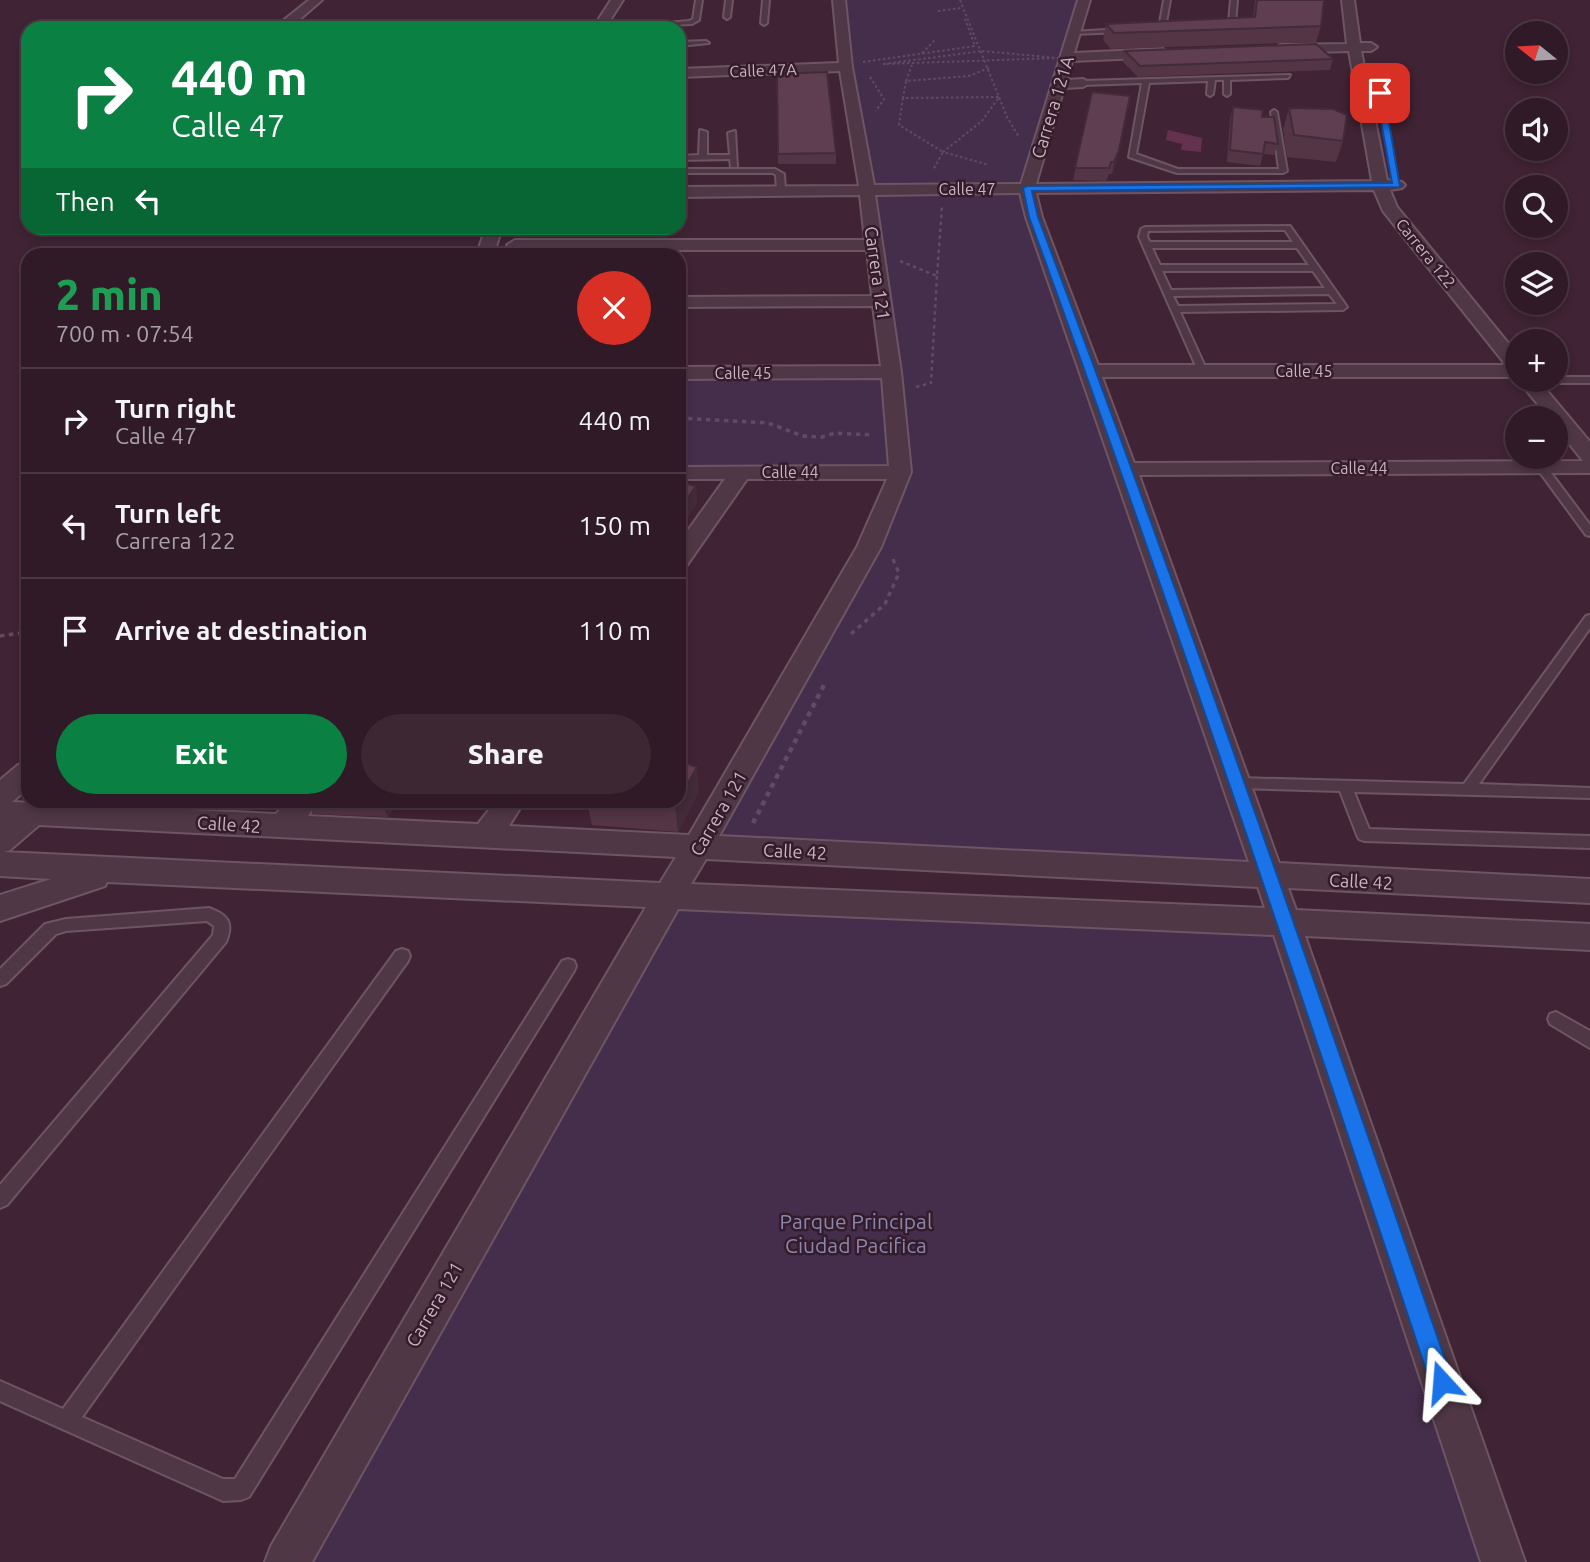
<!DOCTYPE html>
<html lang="en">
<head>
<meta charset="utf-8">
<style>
	body { margin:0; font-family:Ubuntu,sans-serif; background:#3c2733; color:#f1f3f6; height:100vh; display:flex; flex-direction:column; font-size:26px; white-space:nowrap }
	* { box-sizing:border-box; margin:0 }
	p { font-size:23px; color:#a8a1a7 }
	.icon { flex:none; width:38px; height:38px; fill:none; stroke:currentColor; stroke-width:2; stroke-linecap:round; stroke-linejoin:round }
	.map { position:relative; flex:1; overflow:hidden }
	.panel { position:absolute; left:21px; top:248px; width:665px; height:560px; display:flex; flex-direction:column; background:#301a27; border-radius:21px; box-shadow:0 4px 10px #0003,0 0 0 2px #4b3844 }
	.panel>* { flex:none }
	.hud { position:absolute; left:21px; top:21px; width:665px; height:214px; border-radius:21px; box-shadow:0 4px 10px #0003,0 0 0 2px #4b3844; background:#0b8043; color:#fff; overflow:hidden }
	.needle { width:46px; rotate:288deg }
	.controls { position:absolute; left:1505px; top:21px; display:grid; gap:14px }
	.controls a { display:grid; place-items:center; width:63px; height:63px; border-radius:50%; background:#301a27; box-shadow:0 4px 10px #0003,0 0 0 2px #4b3844; font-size:35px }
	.pin { position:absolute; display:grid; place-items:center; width:60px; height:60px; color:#fff; margin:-30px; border-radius:14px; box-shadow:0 4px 10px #0006 }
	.me { position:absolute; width:77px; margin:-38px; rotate:341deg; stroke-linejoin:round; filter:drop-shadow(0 0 5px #0008) }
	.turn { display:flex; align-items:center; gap:24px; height:147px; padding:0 35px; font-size:32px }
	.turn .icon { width:91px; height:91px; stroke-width:2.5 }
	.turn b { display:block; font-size:49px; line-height:60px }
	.then { display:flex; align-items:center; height:66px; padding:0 35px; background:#0003; gap:14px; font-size:26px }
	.round { display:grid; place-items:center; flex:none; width:74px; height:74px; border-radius:37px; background:#3c2733 }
	.head { display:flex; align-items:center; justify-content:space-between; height:119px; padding:0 35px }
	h1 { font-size:42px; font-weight:800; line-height:52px; color:#1e9e55 }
	.cta { display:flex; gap:14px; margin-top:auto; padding:14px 35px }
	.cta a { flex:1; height:80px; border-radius:42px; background:#0b8043; color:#fff; font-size:28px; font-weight:800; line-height:80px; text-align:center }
	.cta a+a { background:#3c2733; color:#f1f3f6 }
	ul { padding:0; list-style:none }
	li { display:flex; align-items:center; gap:21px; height:105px; padding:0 35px; border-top:2px solid #4b3844 }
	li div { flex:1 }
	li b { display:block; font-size:26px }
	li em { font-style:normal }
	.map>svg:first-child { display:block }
	.green { fill:#452d4c }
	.water { fill:#64324e }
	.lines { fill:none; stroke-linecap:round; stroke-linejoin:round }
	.lane-casing { stroke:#6e5563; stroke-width:4 }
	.street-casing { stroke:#6e5563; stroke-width:4 }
	.path-far3 { stroke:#634a63; stroke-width:2; stroke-dasharray:2.5 2.5; stroke-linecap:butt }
	.path-far2 { stroke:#634a63; stroke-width:2.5; stroke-dasharray:3.5 3.5; stroke-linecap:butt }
	.path-far1 { stroke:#634a63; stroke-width:3.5; stroke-dasharray:4.5 4.5; stroke-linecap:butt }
	.path { stroke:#634a63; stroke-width:4.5; stroke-dasharray:5 5; stroke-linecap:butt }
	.lane { fill:#503745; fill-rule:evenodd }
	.street { fill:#503745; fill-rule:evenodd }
	.wall { fill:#533546 }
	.shaded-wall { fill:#432b39 }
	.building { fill:#603e51; stroke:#432b39; stroke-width:2 }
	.route { fill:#1a73e8; stroke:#114b97; stroke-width:2 }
	.labels { text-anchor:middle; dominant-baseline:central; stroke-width:5; stroke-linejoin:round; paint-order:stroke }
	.far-street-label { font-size:16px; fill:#cbb3c0; stroke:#351c2a }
	.street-label { font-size:18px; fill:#cbb3c0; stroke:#351c2a }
	.near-park-label { font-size:21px; fill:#8a87b1; stroke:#351c2a }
</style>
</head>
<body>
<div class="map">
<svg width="1590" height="1562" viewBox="0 0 1590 1562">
	<rect width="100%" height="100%" fill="#402334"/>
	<!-- green -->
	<path class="green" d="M 839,0 L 1084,0 L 1027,189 L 1271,877 L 699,847 L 900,472 L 679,473 L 679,373 L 891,372 Z
		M 668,898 L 1286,921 L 1503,1562 L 287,1562 Z"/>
	<!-- water -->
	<path class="water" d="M 1168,130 L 1202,138 L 1201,152 L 1181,150 L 1182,144 L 1166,140 Z"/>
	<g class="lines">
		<!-- lane casing -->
		<g class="lane-casing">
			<path id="lane" d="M 696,0 L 702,0 L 699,20 L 692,24 L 609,28 L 689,21 L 693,19 Z
				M 726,0 L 732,0 L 730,17 L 727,19 L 724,17 Z
				M 763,0 L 769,0 L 767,23 L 764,25 L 761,23 Z
				M 1164,0 L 1170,0 L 1165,28 L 1162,30 L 1159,28 Z
				M 1231,0 L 1237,0 L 1235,23 L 1217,27 L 1217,25 L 1229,22 Z
				M 1124,29 L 1122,32 L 1074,34 L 1071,32 Z
				M 679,42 L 706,41 L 709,43 L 679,46 Z
				M 1290,75 L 1288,78 L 1230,80 L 1230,94 L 1227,96 L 1224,94 L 1224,80 L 1215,80 L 1213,94 L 1210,96 L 1207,94 L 1208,81 L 1149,83 L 1136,154 L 1178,169 L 1279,169 L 1271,112 L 1274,110 L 1277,112 L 1287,171 L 1283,173 L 1177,173 L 1129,157 L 1142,83 L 1083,85 L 1080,83 L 1083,81 Z
				M 700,130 L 707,132 L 707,155 L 730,155 L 728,133 L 735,131 L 737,167 L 731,167 L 730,159 L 679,160 L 679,156 L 699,155 Z
				M 679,169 L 775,169 L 784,174 L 785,191 L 781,193 L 777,191 L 776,175 L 773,173 L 679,173 Z
				M 1290,226 L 1347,307 L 1343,310 L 1180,312 L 1207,371 L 1199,373 L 1139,237 L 1141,229 L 1145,227 ZM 1285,230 L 1293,242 L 1150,242 L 1147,237 L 1148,231 ZM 1152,248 L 1297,248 L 1309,265 L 1160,265 ZM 1162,271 L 1313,271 L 1325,288 L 1171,290 ZM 1329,294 L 1337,304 L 1178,306 L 1173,296 Z
				M 1556,377 L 1590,377 L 1590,383 L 1549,383 L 1544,380 L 1556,380 Z
				M 1541,464 L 1545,465 L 1590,525 L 1590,536 L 1586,535 L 1536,467 Z
				M 1590,615 L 1590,628 L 1479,784 L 1590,788 L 1590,798 L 1354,792 L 1369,829 L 1590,836 L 1590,848 L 1364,841 L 1359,839 L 1357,835 L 1340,791 L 1238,788 L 1233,787 L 1231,783 L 1233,779 L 1238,778 L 1464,784 L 1586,616 Z
				M 209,908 C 228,915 234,922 226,942 L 7,1205 L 0,1208 L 0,1185 L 213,935 L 214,926 L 207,921 L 66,931 L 56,934 L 6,984 L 0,986 L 0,969 L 45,924 L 66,919 Z
				M 402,949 L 408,951 L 410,956 L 408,961 L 82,1417 L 223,1479 L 235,1479 L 562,961 L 568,959 L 574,961 L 576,966 L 574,971 L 249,1497 L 241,1500 L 223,1501 L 0,1401 L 0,1381 L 63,1409 L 396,951 Z
				M 1556,1012 L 1590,1031 L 1590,1048 L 1550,1024 L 1548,1019 L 1550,1014 Z"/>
		</g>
		<!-- street casing -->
		<g class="street-casing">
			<path id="street" d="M 309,0 L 322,0 L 292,26 L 284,26 L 284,20 Z
				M 611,0 L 623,0 L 605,28 L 593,28 Z
				M 833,0 L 845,0 L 852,67 L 874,185 L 1021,184 L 1078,0 L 1090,0 L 1074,53 L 1163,49 L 1169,53 L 1163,57 L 1072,61 L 1067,80 L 1083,79 L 1090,83 L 1083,87 L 1064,88 L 1036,184 L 1372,181 L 1349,51 L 1280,53 L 1274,49 L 1280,45 L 1347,44 L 1342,0 L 1354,0 L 1360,43 L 1371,43 L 1377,47 L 1371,51 L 1361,51 L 1387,180 L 1402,182 L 1405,185 L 1402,188 L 1390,190 L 1397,207 L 1517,354 L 1517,377 L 1102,377 L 1134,463 L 1583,461 L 1556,427 L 1556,418 L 1549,418 L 1518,380 L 1538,380 L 1590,442 L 1590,473 L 1139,475 L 1279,863 L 1590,879 L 1590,903 L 1288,888 L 1296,910 L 1590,924 L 1590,950 L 1305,936 L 1525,1562 L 1481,1562 L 1274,935 L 678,909 L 312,1562 L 265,1562 L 271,1546 L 646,907 L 107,882 L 105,886 L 0,921 L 0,895 L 51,879 L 0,876 L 0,780 L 18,765 L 28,762 L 28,788 L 12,802 L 276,814 L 287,802 L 317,802 L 308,816 L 478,824 L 495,802 L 524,802 L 509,826 L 689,835 L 857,547 L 887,479 L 747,479 L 687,565 L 679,567 L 679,543 L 725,479 L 679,479 L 679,467 L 889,466 L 882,378 L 679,379 L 679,367 L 881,366 L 873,306 L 679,307 L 679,297 L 872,296 L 867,250 L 515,250 L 507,245 L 515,240 L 865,240 L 860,195 L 679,197 L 679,187 L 859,186 L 840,71 L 679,77 L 679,69 L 839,63 ZM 1374,190 L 1383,211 L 1506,365 L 1098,365 L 1042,217 L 1036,193 ZM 1020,193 L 1026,217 L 1249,862 L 719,836 L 881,547 L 911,472 L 901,372 L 875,195 ZM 39,825 L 676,857 L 660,883 L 4,852 L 10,850 ZM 706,859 L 1258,887 L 1265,908 L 691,884 Z
				M 486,228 L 502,228 L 493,256 L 476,256 Z"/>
		</g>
		<!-- path-far3 -->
		<path class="path-far3" d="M 960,0 L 1007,117 L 1019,137
			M 938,11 L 961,8
			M 982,51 L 1058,58 L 884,64 Z
			M 922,53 L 935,40
			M 863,62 L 975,46 L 965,19
			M 989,68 L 969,76 L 906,81 L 903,98 L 999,97 L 982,121 L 943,152 L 989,165
			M 870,77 L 884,99 L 876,111
			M 906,81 L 912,65
			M 903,98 L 899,125 L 943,152 L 933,170"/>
		<!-- path-far2 -->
		<path class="path-far2" d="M 900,261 L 937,276 L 942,206
			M 916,387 L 931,383 L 937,276"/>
		<!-- path-far1 -->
		<path class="path-far1" d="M 679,418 L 768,423 L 803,436 L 822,437 L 835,433 L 872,435
			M 851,634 L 885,604 L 899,573 L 892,557
			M 0,636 L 28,632"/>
		<!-- path -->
		<path class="path" d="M 753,823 L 824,685"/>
		<!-- lane -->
		<use href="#lane" class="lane"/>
		<!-- street -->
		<use href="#street" class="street"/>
	</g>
	<!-- wall -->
	<path class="wall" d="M 1255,0 L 1324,0 L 1321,26 L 1316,42 L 1111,49 L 1103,40 L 1106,24 L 1253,18 Z
		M 1125,51 L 1333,59 L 1330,70 L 1138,77 L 1123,62 Z
		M 777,74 L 836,153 L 836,164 L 778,164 Z
		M 1092,92 L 1117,162 L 1112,174 L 1109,174 L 1106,181 L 1073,180 Z
		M 1233,107 L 1262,117 L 1278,144 L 1274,155 L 1263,154 L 1260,166 L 1227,162 L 1230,118 Z
		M 1289,108 L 1343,141 L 1336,162 L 1287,157 L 1283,129 Z
		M 679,482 L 696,486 L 697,503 L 683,523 L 679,522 Z
		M 699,792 L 678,832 L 592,825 L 587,802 L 679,802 Z
		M 307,802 L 398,802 L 388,817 L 313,814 Z"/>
	<!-- shaded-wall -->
	<path class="shaded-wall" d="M 1119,150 L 1117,162 L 1112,174 L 1114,162 Z
		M 696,486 L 697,503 L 683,523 L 682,506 Z
		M 697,767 L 699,792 L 678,832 L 675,807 L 678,802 L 679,802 L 679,799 Z
		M 381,802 L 398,802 L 388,817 Z"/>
	<!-- building -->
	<path class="building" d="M 1257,0 L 1324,0 L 1321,26 L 1114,33 L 1106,24 L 1255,17 Z
		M 1316,44 L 1333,59 L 1140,66 L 1125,51 Z
		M 827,72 L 836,153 L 778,154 L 777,74 Z
		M 1092,92 L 1130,96 L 1119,150 L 1114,162 L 1111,162 L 1109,168 L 1075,168 Z
		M 1233,107 L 1263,110 L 1262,117 L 1274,117 L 1278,144 L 1265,142 L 1263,154 L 1230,150 Z
		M 1289,108 L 1333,109 L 1347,115 L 1343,141 L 1294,135 Z
		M 679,482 L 696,486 L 682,506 L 679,505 Z
		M 679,761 L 697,767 L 679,799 Z
		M 602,802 L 678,802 L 675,807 Z"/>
	<!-- route -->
	<path class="route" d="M 1380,91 L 1384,93 L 1400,187 L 1032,191 L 1038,217 C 1184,603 1319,993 1453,1382 L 1450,1391 L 1442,1394 L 1434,1391 L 1430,1382 C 1301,993 1170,603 1029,217 L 1023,188 L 1027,186 L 1392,183 L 1376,93 Z"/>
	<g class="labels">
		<!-- far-street labels -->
		<g class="far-street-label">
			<text transform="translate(763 70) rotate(-2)">Calle 47A</text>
			<text x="967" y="189">Calle 47</text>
			<text transform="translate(1426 253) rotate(51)">Carrera 122</text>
			<text x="1304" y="371">Calle 45</text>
			<text x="743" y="373">Calle 45</text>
			<text x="1359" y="468">Calle 44</text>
			<text x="790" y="472">Calle 44</text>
		</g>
		<!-- street labels -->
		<g class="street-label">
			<text transform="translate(1052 107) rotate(-73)">Carrera 121A</text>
			<text transform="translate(878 273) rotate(82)">Carrera 121</text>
			<text transform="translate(718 813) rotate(-60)">Carrera 121</text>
			<text transform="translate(229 824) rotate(4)">Calle 42</text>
			<text transform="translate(795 851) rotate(3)">Calle 42</text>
			<text transform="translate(1361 881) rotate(3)">Calle 42</text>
			<text transform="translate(434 1304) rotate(-60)">Carrera 121</text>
		</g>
		<!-- near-park labels -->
		<g class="near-park-label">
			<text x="856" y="1221">Parque Principal<tspan x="856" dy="24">Ciudad Pacifica</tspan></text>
		</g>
	</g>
</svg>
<div class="controls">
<a><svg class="needle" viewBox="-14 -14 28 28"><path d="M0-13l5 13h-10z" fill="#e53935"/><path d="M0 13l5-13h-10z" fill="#a8a1a7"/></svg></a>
<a><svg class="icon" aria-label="sound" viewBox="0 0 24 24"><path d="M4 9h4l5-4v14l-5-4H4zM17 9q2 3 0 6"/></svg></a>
<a><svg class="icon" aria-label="search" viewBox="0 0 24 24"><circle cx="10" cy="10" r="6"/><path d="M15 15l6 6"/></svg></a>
<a><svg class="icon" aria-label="layers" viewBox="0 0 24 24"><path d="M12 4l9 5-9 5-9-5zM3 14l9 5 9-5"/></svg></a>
<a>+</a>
<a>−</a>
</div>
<div class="pin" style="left:1380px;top:93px;background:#d93025"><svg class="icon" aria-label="arrive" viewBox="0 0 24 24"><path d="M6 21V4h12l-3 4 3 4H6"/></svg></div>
<svg class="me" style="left:1442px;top:1382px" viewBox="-20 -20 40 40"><path d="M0-17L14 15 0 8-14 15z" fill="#1a73e8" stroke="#fff" stroke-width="4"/></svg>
<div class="hud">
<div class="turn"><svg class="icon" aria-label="right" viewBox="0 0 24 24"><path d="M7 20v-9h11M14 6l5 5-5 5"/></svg><div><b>440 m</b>Calle 47</div></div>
<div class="then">Then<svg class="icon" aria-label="left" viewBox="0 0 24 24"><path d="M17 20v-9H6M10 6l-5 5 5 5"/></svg></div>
</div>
<section class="panel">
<div class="head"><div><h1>2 min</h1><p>700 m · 07:54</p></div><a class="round" style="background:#d93025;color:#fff"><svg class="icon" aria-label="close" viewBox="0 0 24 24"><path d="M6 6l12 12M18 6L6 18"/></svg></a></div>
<ul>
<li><svg class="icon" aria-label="right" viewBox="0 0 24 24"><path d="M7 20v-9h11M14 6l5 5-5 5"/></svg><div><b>Turn right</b><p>Calle 47</p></div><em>440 m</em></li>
<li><svg class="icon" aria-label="left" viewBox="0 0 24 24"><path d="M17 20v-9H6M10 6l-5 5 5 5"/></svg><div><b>Turn left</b><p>Carrera 122</p></div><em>150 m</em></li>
<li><svg class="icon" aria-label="arrive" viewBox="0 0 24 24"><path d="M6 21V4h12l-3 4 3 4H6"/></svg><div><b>Arrive at destination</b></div><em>110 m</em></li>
</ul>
<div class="cta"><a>Exit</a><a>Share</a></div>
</section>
</div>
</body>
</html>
